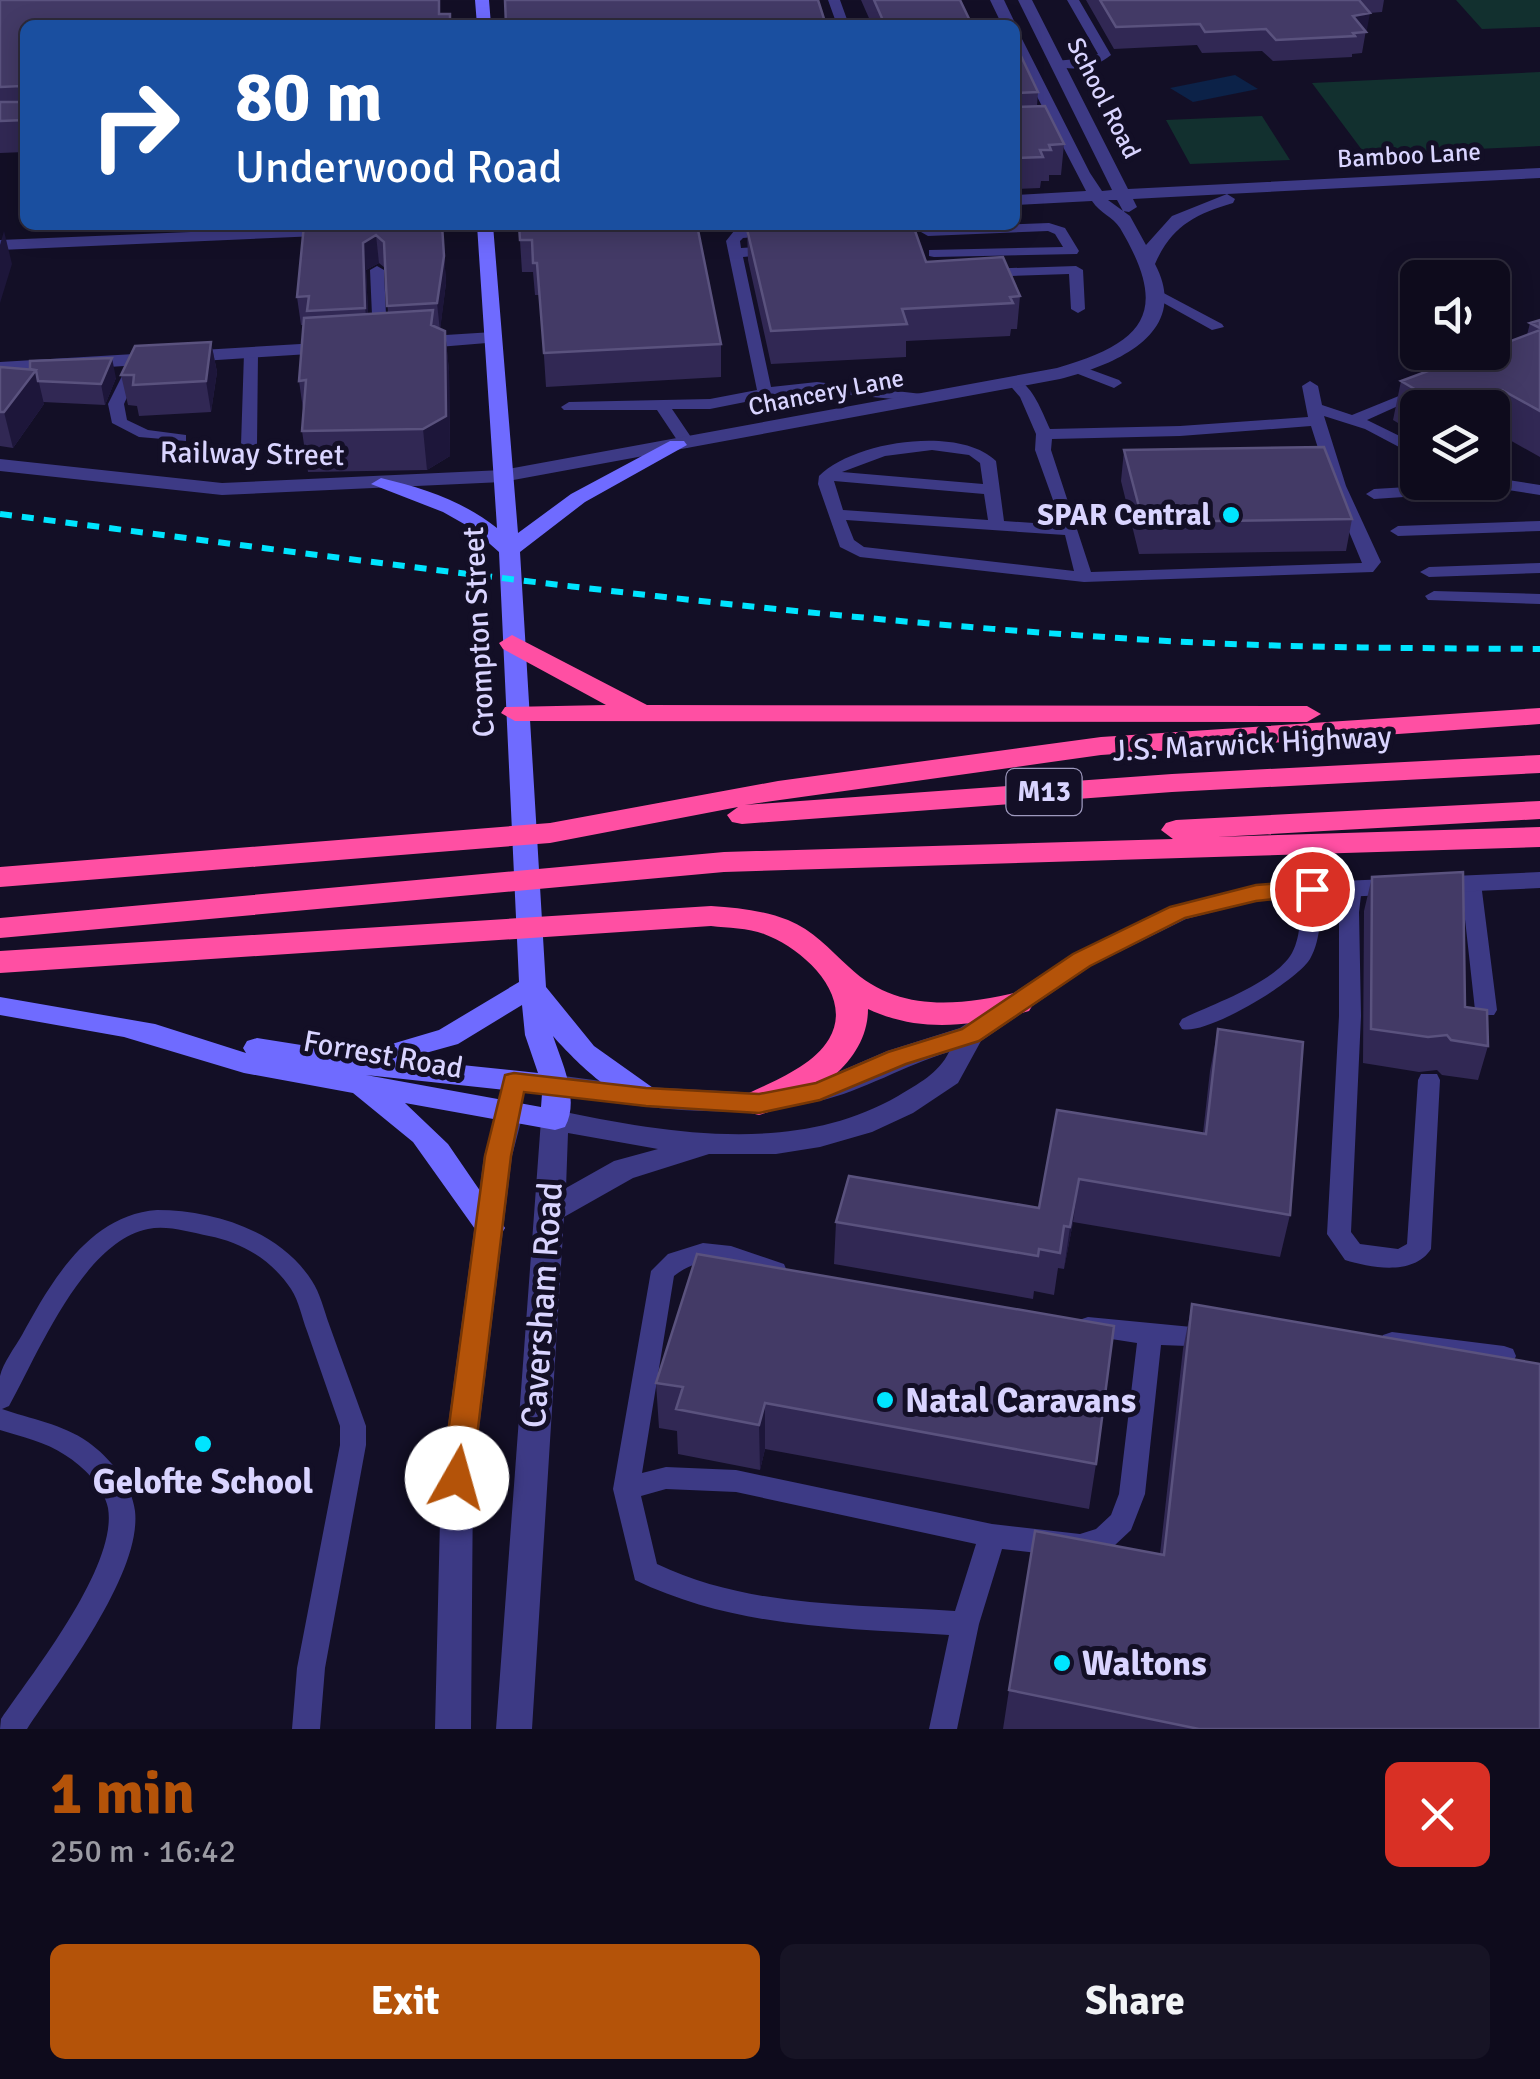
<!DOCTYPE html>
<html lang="en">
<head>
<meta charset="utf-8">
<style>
	body { margin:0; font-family:Signika,sans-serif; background:#171425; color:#f1f3f6; height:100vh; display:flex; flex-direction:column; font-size:38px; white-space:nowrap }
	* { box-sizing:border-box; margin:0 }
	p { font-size:32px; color:#9b9ba3 }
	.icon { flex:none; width:55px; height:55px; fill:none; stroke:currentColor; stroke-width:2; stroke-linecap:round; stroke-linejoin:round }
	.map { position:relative; height:1729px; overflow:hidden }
	.panel { display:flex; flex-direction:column; background:#0e0b1c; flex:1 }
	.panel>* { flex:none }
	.top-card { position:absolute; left:20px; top:20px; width:1000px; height:210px; border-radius:15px; box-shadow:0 5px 25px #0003,0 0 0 2px #2e2b3b; background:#1a4fa0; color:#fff; overflow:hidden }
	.fabs { position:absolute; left:1400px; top:260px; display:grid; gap:20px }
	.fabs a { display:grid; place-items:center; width:110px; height:110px; border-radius:15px; background:#0e0b1c; box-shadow:0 5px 25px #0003,0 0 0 2px #2e2b3b; font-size:50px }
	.pin { position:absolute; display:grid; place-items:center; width:85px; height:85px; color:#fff; margin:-42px; border:5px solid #fff; border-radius:50%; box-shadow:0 2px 10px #0007 }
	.me { position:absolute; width:110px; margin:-55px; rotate:7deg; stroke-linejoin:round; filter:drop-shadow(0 0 8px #0008) }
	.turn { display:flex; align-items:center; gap:35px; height:210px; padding:0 50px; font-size:45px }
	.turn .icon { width:130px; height:130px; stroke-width:2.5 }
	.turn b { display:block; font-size:70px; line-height:85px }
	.round { display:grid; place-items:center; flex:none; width:105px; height:105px; border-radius:15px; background:#171425 }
	.headline { display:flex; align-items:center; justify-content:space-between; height:170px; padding:0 50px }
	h1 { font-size:60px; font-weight:800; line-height:75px; color:#b45309 }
	.cta { display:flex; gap:20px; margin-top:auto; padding:20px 50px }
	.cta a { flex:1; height:115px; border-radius:15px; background:#b45309; color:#fff; font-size:40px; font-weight:800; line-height:115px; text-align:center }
	.cta a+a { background:#171425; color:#f1f3f6 }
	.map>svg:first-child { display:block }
	.green { fill:#12302f }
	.water { fill:#0c2248 }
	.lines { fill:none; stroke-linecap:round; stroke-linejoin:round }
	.lane { fill:#3d3a85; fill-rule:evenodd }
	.street { fill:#3d3a85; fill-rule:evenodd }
	.secondary { fill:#6f6bff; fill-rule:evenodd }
	.highway { fill:#ff4fa3; fill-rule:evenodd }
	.rail { stroke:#00e5ff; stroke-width:6; stroke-dasharray:12 10; stroke-linecap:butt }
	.wall { fill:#312854; fill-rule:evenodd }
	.shaded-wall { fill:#1d163a }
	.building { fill:#433a66; stroke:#5a527e; stroke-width:2.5 }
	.route { fill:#b45309; stroke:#753606; stroke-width:2.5 }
	.poi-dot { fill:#00e5ff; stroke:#130f26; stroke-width:4 }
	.labels { text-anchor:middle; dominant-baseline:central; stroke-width:10; stroke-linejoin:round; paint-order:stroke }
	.far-street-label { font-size:25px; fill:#d9d4ff; stroke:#130f26 }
	.shield { fill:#130f26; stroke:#9e99be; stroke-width:2.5 }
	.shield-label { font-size:28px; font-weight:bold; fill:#d9d4ff }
	.street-label { font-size:30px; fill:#d9d4ff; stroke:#130f26 }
	.poi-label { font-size:30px; font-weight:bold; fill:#d9d4ff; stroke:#130f26; text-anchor:end }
	.near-street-label { font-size:35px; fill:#d9d4ff; stroke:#130f26 }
	.near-poi-label { font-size:35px; font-weight:bold; fill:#d9d4ff; stroke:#130f26; text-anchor:start }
</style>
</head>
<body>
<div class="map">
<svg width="1540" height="1729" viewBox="0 0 1540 1729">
	<rect width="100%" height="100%" fill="#130f26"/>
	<!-- green -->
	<path class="green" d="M 1456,0 L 1540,0 L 1540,27 L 1482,29 Z
		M 1540,72 L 1540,146 L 1365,154 L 1312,83 Z
		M 1262,116 L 1290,160 L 1190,164 L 1166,120 Z"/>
	<!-- water -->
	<path class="water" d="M 1235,75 L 1258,89 L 1193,102 L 1170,88 Z"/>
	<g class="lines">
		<!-- lane -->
		<path class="lane" d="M 828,0 L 840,0 L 849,25 L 837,25 Z
			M 1067,0 L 1079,0 L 1111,55 C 1095,68 1072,73 1053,64 C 1066,56 1082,63 1098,54 Z
			M 1049,223 L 1065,228 L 1079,251 L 1077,254 L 934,257 L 929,256 L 929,250 L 1063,247 L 1055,234 L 1048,231 L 928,236 L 921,232 L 928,228 Z
			M 772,228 L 779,232 L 777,235 L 743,238 L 740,241 L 741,248 L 774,246 L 781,250 L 774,254 L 743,257 L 771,387 L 817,382 L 922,394 L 927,396 L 927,402 L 817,392 L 785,394 L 710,409 L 672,409 L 695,443 L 687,448 L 681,446 L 657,410 L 564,410 L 561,407 L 569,402 L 710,399 L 757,390 L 726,241 L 734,231 Z
			M 377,266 L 384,270 L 387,338 L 380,342 L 373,338 L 370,270 Z
			M 1076,266 L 1083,270 L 1085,309 L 1078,313 L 1071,309 L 1069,274 L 983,277 L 976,273 L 983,269 Z
			M 1156,289 L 1222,324 L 1224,327 L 1212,330 L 1151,296 L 1151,290 Z
			M 251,349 L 258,353 L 257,445 L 249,450 L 241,445 L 244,353 Z
			M 134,362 L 141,366 L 124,404 L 127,420 L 148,430 L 186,435 L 186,441 L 139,437 L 112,423 L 108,404 L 127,366 Z
			M 1078,365 L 1119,380 L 1122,383 L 1114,388 L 1073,372 L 1071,369 Z
			M 1015,377 C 1034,388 1041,410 1050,429 L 1180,426 L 1308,417 L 1302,386 L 1310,381 L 1318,386 L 1322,405 L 1352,415 L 1416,389 L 1426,389 L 1429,392 L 1367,420 L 1418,445 L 1418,457 L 1365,429 L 1324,416 L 1346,486 L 1381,562 L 1373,572 L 1084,582 L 860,557 L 840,547 L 818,484 L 819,476 C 853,441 960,425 996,461 L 1004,521 L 1062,525 L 1035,450 L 1036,434 L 1020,397 L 1007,382 ZM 1311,426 L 1330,486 L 1362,563 L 1091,572 L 1051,450 L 1052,439 L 1180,436 ZM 932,450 L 969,455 L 980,463 L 983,484 L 842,472 L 885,456 ZM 834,481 L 984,494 L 988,520 L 843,510 ZM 846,520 L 1065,535 L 1074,571 L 864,547 L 854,540 Z
			M 1495,478 L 1540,485 L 1540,495 L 1508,490 L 1374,499 L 1366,494 L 1374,489 L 1492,482 Z
			M 1540,521 L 1540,531 L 1398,536 L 1390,531 L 1398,526 Z
			M 1540,563 L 1540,573 L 1429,577 L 1420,572 L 1429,567 Z
			M 1434,591 L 1540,594 L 1540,604 L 1428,600 L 1425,596 Z
			M 1471,876 L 1481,883 L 1497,1010 L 1494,1015 L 1478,1015 L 1475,1010 L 1461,883 Z
			M 1352,880 L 1362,887 L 1359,912 L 1361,1016 L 1351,1232 L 1360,1244 L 1398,1249 L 1407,1244 L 1418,1080 L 1421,1074 L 1437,1074 L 1440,1080 L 1431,1249 C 1414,1276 1371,1268 1345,1260 L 1327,1234 L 1339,1016 L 1339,912 L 1342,887 Z
			M 1312,882 L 1322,889 C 1320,912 1322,938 1310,959 C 1297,981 1206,1036 1182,1029 L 1179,1024 L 1182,1019 C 1213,1004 1275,983 1292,953 C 1302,935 1300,909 1302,889 Z
			M 157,1210 C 214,1210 280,1231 312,1281 C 320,1293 324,1310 329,1324 C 341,1358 354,1392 366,1426 L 366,1445 L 325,1668 L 320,1729 L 292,1729 L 297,1668 L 340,1445 L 340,1426 C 329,1394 318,1363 307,1331 C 302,1318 299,1301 291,1289 C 272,1260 241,1242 209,1236 C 189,1232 167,1225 148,1229 C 83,1242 38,1354 9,1406 L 2,1409 C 30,1419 63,1424 88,1442 C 109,1457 132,1484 135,1511 C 142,1573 61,1678 27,1729 L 0,1729 L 1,1719 C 33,1672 118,1566 108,1508 C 104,1487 83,1466 65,1455 C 46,1442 22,1437 0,1430 C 0,1413 0,1392 0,1376 C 3,1363 15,1347 22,1335 C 51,1282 89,1215 157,1210 Z
			M 703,1243 L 731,1246 L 784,1264 L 787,1271 L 784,1278 C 748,1289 721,1239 674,1276 L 642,1473 L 666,1467 L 736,1470 L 992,1524 L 1080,1534 L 1096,1529 L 1111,1515 L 1119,1494 L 1137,1343 L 1079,1334 L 1076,1327 L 1079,1320 L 1088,1317 L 1223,1330 L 1226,1337 L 1223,1344 L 1214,1347 L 1161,1345 L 1145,1494 L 1131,1530 L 1114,1546 L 1080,1558 L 1002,1549 L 979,1624 L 957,1729 L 929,1729 L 949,1635 C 841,1628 735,1628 635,1580 L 613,1489 L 651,1271 L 668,1254 ZM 666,1489 L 736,1492 L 976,1544 L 955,1611 C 855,1604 749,1608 657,1564 L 641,1496 Z
			M 1392,1332 L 1504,1346 L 1513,1349 L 1516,1356 L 1513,1363 L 1504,1366 L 1392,1352 L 1383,1349 L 1380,1342 L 1383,1335 Z"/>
		<!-- street -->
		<path class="street" d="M 639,0 L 653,0 L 656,25 L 642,25 Z
			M 990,0 L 1004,0 L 1016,25 L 1015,27 L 1002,25 Z
			M 1018,0 L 1032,0 L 1128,189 L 1540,168 L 1540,178 L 1227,194 L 1235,199 L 1233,203 C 1195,214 1171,227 1155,264 C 1192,334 1114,365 1060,379 L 503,482 L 222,495 L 0,471 L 0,459 L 222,483 L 503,470 L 1057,368 C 1146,342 1170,312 1120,228 C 1113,217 1100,213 1092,201 L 1015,205 L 1015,195 L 1086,191 L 1015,54 L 1015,35 L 1022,39 L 1090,173 L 1102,191 L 1112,190 ZM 1227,194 L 1172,216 L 1146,245 L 1130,216 L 1108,200 L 1117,200 L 1123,211 L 1129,212 L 1137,207 L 1133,199 Z
			M 404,225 L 489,225 L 481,230 L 410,233 L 404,232 Z
			M 335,226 L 344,231 L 341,235 L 0,250 L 0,240 Z
			M 493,332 L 499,334 L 499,342 L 414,349 L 405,343 L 414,337 Z
			M 334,342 L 341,344 L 341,352 L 0,374 L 0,362 Z
			M 1540,872 L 1540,888 L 1256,901 L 1186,919 L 1091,966 L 981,1041 L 958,1083 L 913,1113 L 872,1132 L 820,1147 L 776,1154 L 709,1154 L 633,1178 L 564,1217 L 532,1729 L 496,1729 L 541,1120 L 545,1113 L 555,1110 C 667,1133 794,1156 898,1096 C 918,1084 939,1073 949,1052 C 905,1065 863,1091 819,1101 C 732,1122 643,1107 556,1095 L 546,1092 L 542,1085 L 546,1078 L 556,1075 L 646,1087 L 759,1093 L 815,1082 L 887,1051 L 960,1028 L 1073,954 L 1169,907 L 1256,885 ZM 568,1133 L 658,1149 L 614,1161 L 566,1188 Z
			M 510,1100 L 520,1103 L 524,1110 L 512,1156 L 473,1478 L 471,1729 L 435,1729 L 441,1478 L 484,1156 L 500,1103 Z"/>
		<!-- secondary -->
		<path class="secondary" d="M 475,0 L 489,0 L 491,25 L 477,25 Z
			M 477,225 L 493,225 L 518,533 L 571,494 L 670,441 L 684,441 L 687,445 L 585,502 L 520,552 L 546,987 L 594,1046 L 656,1090 L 660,1097 L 656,1104 C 626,1113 572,1058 553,1036 C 562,1063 580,1099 565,1127 L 555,1130 L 405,1103 L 448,1144 L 500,1220 L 505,1228 L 500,1236 L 490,1239 L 480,1236 L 413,1142 L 353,1093 L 244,1073 L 124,1037 L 0,1015 L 0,997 L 155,1024 L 246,1053 L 243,1048 L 247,1041 L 257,1038 L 358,1054 L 439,1030 L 519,982 L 499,552 L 473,529 L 443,512 L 371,484 L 381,478 C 423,488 463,501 497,528 ZM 522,1005 L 525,1035 L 538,1073 L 404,1059 L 458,1044 ZM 366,1075 L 542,1094 L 541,1107 Z"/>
		<!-- highway -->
		<path class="highway" d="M 512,635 L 647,705 L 1307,706 L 1321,714 L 1307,722 L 515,721 L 501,713 L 505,707 L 606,705 L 503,649 L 499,643 Z
			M 1540,708 L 1540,724 L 1101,755 L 745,805 L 1172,774 L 1540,755 L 1540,773 L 1172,792 L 742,824 L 732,822 L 727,815 L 738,807 L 550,843 L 0,887 L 0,867 L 550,823 L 778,781 L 1101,737 Z
			M 1540,801 L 1540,819 L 1217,837 L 1540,827 L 1540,847 L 724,872 L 0,938 L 0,918 L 724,852 L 1173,839 L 1161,830 L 1166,823 L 1176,820 Z
			M 711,906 C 737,908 763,910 788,920 C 813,930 829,949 849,967 C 897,1013 959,1006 1018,992 L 1029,995 L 1034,1003 L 1029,1011 L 1018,1014 C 965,1027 918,1032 868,1009 C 868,1065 807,1101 759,1115 L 747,1112 L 742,1103 L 747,1094 C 774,1081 813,1066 829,1039 C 855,995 802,948 764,934 C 748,928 728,928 711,926 L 0,973 L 0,951 Z"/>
		<!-- rail -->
		<path class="rail" d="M 0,514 C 383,563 766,617 1151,640 C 1281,648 1410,648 1540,649"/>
	</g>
	<!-- wall -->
	<path class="wall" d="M 0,0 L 25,25 L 25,152 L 0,153 Z
		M 861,0 L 960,0 L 972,25 L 872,25 Z
		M 1086,0 L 1384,0 L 1382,12 L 1369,13 L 1362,53 L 1352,54 L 1352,57 L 1273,61 L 1262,51 L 1202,53 L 1197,45 L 1114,49 Z
		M 1015,57 L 1038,92 L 1037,106 L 1064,144 L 1061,175 L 1049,175 L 1049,181 L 1041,181 L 1040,188 L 1015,189 Z
		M 25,183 L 25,218 L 20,197 Z
		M 27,225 L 127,225 L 28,230 Z
		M 304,225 L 442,225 L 446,283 L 440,329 L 445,331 L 449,371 L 450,456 L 427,470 L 308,472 L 302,431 L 303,409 L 299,381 L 304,325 L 301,325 L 297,297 ZM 379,263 L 385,268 L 388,313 L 368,314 L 366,270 Z
		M 519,225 L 721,344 L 721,377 L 546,387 L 540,295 L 535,295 L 533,272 L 522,272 Z
		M 783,225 L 913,225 L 926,262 L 1020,296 L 1017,329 L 1011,329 L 1010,336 L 906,341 L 906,357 L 771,364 L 748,260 L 747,229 Z
		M 1540,320 L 1540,457 L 1492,430 L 1492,408 L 1418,408 L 1418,435 L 1393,420 L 1401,381 L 1527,335 L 1530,323 Z
		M 211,342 L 217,372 L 211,412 L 139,416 L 137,406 L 128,405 L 121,375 Z
		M 0,367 L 116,378 L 105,405 L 43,402 L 44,404 L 13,448 L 0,446 Z
		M 1124,450 L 1352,519 L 1346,551 L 1139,554 L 1121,481 Z
		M 1372,877 L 1465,1007 L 1488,1046 L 1478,1080 L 1442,1075 L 1437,1070 L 1419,1072 L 1363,1063 L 1364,911 Z
		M 1218,1029 L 1290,1215 L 1280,1257 L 1073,1222 L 1064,1269 L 1058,1268 L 1054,1295 L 1034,1291 L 1033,1299 L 834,1264 L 836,1222 L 1039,1208 L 1057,1110 L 1203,1133 L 1210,1071 Z
		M 1192,1304 L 1540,1729 L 1003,1729 L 1009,1690 L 1160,1554 L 1183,1349 Z
		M 656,1383 L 1096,1464 L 1089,1509 L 765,1449 L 760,1470 L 678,1454 L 677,1431 L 659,1428 Z"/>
	<!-- shaded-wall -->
	<path class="shaded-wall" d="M 1370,13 L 1366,35 L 1366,32 L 1353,16 Z
		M 442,225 L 446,283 L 440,331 L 437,303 Z
		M 4,231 L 12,264 L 0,303 L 0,245 Z
		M 376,235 L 379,263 L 366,270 L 369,336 L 365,308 L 363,243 Z
		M 445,331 L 449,371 L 450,456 L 427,470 L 423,429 Z
		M 211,342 L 217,372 L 211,412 L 206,381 Z
		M 112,358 L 116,378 L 105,405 L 101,384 Z
		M 36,370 L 44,404 L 13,448 L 4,412 Z
		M 1502,390 L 1492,429 L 1492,408 L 1455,408 Z
		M 1079,1179 L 1073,1222 L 1064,1269 L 1070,1227 Z
		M 765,1403 L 765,1449 L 760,1470 L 759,1425 Z"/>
	<!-- building -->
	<path class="building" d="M 0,0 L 439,0 L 439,14 L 450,14 L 450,25 L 25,25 L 25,120 L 0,121 L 0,102 L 21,102 L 21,86 L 0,87 Z
		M 505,0 L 818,0 L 826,25 L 506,25 Z
		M 874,0 L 960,0 L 972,25 L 885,25 Z
		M 1100,0 L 1359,0 L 1370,13 L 1353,16 L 1366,32 L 1353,33 L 1355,36 L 1276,40 L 1266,29 L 1205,32 L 1200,24 L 1116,27 Z
		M 1021,56 L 1038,92 L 1015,93 L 1015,57 Z
		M 1045,106 L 1064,144 L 1049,145 L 1051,150 L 1040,150 L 1043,157 L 1015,158 L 1015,107 Z
		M 25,183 L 25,197 L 20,197 Z
		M 304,225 L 442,225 L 444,256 L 437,303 L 387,306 L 384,242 L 376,235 L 363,243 L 365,308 L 307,311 L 309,296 L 297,297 Z
		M 519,225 L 697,225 L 721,344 L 544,353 L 537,263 L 533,263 L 532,240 L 520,240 Z
		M 785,225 L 913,225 L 926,262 L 1003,257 L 1020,296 L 1010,297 L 1013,303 L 902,309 L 907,324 L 771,331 L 747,229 Z
		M 433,310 L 431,325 L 445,331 L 446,416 L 423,429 L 302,431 L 306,380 L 299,381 L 304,318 Z
		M 1540,320 L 1540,328 L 1530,323 Z
		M 1540,330 L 1540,411 L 1502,390 L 1456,407 L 1446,402 L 1440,404 L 1401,381 L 1479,352 L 1492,352 L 1492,348 Z
		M 211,342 L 206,381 L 133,385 L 134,375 L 121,375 L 135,346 Z
		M 112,358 L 101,384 L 38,381 L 36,370 L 30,369 L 30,361 Z
		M 0,367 L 36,370 L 4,412 L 0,412 Z
		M 1324,447 L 1352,519 L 1143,522 L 1124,450 Z
		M 1463,872 L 1465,1007 L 1487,1010 L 1488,1046 L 1451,1040 L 1447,1035 L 1428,1037 L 1371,1029 L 1372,877 Z
		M 1218,1029 L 1303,1042 L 1290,1215 L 1079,1179 L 1070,1227 L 1064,1226 L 1060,1253 L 1039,1249 L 1038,1256 L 836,1222 L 849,1176 L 1039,1208 L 1057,1110 L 1206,1134 Z
		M 697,1254 L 1114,1326 L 1096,1464 L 765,1403 L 759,1425 L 676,1409 L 683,1387 L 656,1383 Z
		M 1192,1304 L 1540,1364 L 1540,1729 L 1199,1729 L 1009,1690 L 1035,1531 L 1164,1555 Z"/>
	<!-- route -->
	<path class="route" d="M 1312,881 L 1323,889 L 1320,894 L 1256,901 L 1185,918 L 1090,966 L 979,1041 L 906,1064 L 820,1100 L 759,1113 L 646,1106 L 524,1092 L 511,1156 L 472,1478 L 467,1488 L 457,1491 L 446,1488 L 442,1478 L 485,1156 L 505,1075 L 514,1073 L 646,1088 L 759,1094 L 816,1083 L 888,1052 L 962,1029 L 1073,954 L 1170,907 L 1256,885 Z"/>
	<!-- markers -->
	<g class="poi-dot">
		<circle cx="1231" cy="515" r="10"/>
		<circle cx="885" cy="1400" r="10"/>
		<circle cx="203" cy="1444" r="10"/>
		<circle cx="1062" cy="1663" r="10"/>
	</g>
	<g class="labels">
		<!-- far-street labels -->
		<g class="far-street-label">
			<text transform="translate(1104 98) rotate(63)">School Road</text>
			<text transform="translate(1409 155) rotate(-3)">Bamboo Lane</text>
			<text transform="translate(826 392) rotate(-11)">Chancery Lane</text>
		</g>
		<!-- shield labels -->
		<rect class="shield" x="1006.5" y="769" width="75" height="46" rx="8"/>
		<g class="shield-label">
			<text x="1044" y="792">M13</text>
		</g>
		<!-- street labels -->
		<g class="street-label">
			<text transform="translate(252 454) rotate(1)">Railway Street</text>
			<text transform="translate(479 632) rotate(-93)">Crompton Street</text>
			<text transform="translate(1252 744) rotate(-3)">J.S. Marwick Highway</text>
			<text transform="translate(383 1055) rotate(10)">Forrest Road</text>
		</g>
		<!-- poi labels -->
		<g class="poi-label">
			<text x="1211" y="515">SPAR Central</text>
		</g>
		<!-- near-street labels -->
		<g class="near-street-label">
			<text transform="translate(542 1305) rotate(-86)">Caversham Road</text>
		</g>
		<!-- near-poi labels -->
		<g class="near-poi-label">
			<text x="905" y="1400">Natal Caravans</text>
			<text x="203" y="1481" text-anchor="middle">Gelofte School</text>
			<text x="1082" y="1663">Waltons</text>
		</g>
	</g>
</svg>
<div class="fabs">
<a><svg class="icon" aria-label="sound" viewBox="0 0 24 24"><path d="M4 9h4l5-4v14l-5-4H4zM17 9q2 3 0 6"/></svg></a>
<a><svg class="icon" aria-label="layers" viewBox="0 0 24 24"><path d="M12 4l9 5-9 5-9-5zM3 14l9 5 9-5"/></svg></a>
</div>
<div class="pin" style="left:1312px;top:889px;background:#d93025"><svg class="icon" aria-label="arrive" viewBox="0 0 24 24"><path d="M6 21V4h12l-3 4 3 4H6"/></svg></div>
<svg class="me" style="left:457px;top:1478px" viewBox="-20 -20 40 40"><circle r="19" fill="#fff"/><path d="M0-13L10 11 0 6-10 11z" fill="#b45309"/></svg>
<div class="top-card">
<div class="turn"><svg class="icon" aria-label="right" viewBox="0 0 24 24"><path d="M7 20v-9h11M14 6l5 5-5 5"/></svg><div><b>80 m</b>Underwood Road</div></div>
</div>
</div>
<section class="panel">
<div class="headline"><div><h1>1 min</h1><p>250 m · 16:42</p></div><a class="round" style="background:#d93025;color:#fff"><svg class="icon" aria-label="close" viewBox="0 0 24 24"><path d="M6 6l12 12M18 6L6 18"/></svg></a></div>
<div class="cta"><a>Exit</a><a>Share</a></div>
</section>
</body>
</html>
